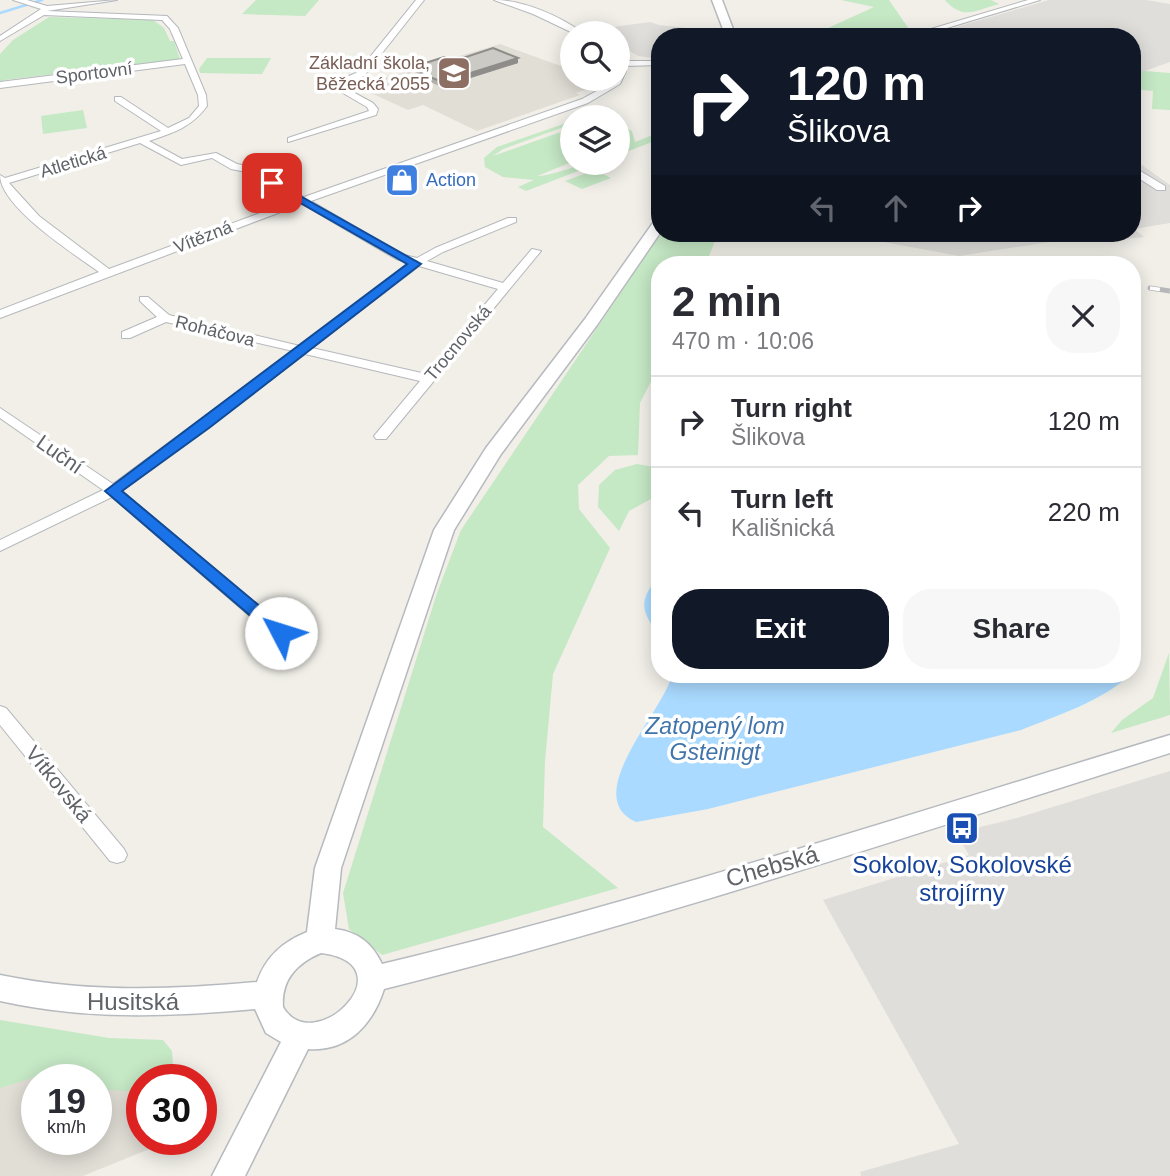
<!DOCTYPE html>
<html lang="en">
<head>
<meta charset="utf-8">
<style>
	body { margin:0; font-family:Helvetica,sans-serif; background:#f7f7f7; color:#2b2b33; height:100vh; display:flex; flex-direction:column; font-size:26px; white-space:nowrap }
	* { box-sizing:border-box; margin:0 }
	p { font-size:23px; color:#7c7c81 }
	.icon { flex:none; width:38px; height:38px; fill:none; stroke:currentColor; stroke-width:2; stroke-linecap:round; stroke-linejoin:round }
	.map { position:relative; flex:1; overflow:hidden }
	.panel { position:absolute; left:651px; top:256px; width:490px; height:427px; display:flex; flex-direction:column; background:#fff; border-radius:28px; box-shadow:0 4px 18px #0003 }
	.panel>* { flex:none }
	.top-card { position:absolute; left:651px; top:28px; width:490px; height:214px; border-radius:28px; box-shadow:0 4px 18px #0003; background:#111827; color:#fff; overflow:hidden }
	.tools { position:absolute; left:560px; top:21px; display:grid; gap:14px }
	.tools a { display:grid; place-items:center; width:70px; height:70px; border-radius:50%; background:#fff; box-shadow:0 4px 18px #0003; font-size:35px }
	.speed { position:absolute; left:21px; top:1064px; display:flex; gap:14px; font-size:35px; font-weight:700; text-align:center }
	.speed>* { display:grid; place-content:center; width:91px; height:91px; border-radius:50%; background:#fff; box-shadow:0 4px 18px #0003; line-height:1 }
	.speed small { font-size:18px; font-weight:400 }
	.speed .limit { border:10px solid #d22; background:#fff; color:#111 }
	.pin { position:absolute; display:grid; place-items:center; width:60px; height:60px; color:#fff; margin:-30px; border-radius:14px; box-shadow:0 4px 10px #0006 }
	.me { position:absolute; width:77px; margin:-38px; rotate:310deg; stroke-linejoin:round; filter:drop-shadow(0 0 5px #0008) }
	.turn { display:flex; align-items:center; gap:24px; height:147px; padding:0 21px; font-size:32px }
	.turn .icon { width:91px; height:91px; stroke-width:2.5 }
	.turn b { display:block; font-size:49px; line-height:60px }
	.lanes { display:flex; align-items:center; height:66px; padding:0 21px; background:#0003; justify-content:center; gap:35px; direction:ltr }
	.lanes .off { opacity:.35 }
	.round { display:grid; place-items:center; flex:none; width:74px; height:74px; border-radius:28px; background:#f7f7f7 }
	.summary { display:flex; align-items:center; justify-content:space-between; height:119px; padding:0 21px }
	h1 { font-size:42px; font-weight:700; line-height:52px }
	.action { display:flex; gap:14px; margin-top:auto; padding:14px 21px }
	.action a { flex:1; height:80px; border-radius:28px; background:#111827; color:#fff; font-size:28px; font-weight:700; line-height:80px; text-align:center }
	.action a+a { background:#f7f7f7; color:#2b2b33 }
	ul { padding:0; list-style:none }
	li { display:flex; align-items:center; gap:21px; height:91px; padding:0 21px; border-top:2px solid #e1e1e2 }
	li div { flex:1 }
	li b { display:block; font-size:26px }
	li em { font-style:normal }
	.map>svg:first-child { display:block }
	.industrial { fill:#e0deda }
	.education { fill:#e1ded6; fill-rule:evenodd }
	.green { fill:#c5e8c5 }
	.water { fill:#aadaff }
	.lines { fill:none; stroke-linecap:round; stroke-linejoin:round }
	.stream { stroke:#aadaff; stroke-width:2.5 }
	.street-casing { stroke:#b5b8bc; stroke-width:2 }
	.secondary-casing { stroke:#b6babf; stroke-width:3 }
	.street { fill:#fff; fill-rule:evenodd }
	.secondary { fill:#fff; fill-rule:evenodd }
	.rail-casing { stroke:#b6b7b8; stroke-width:5 }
	.rail { stroke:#fff; stroke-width:3.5; stroke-dasharray:10; stroke-linecap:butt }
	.wall { fill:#afaea9 }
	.shaded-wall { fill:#8f8d8a }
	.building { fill:#cccac5; stroke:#8f8d8a; stroke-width:2 }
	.route { fill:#1a73e8; stroke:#114b97; stroke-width:2 }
	.labels { text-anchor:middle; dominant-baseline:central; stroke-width:7; stroke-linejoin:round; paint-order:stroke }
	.far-education-label { font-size:18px; fill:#785e54; stroke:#fff; text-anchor:end }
	.far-street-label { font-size:18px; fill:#5f6368; stroke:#fff }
	.far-shop-label { font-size:18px; fill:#366cbe; stroke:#fff; text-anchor:start }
	.street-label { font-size:21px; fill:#5f6368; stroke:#fff }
	.water-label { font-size:23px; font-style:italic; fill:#4174aa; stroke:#fff }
	.near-transit-label { font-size:24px; fill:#164399; stroke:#fff }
	.near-street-label { font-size:24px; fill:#5f6368; stroke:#fff }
</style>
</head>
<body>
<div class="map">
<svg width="1170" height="1176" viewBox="0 0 1170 1176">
	<rect width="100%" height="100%" fill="#f1efe8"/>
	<!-- industrial -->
	<path class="industrial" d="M 1049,0 L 1146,0 L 1170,4 L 1170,62 L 1142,72 L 1132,72 L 1132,37 L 929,35 Z
		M 650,22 L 659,25 L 714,31 L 709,37 L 660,37 L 660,59 L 638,56 L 618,44 L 618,33 L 599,33 L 591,30 Z
		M 1132,158 L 1170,185 L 1170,223 L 1134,229 L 1144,237 L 1111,240 L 1101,240 L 1094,235 L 959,256 L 884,242 L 860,233 L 1132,233 Z
		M 1170,771 L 1170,1176 L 861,1176 L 860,1172 L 959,1144 L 823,900 L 969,855 L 956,833 L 1017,818 Z"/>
	<!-- education -->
	<path class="education" d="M 500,44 L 572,70 L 572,79 L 596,79 L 605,82 L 576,93 L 580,95 L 477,131 L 423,105 L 408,110 L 360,88 L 361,85 Z
		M 0,1041 L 142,1084 L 142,1139 L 174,1139 L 83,1176 L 0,1176 ZM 37,1080 L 96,1080 L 96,1139 L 37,1139 Z"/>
	<!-- green -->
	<path class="green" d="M 256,0 L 319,0 L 305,16 L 242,14 Z
		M 841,0 L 889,0 L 911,32 L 893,37 L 801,37 L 815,34 L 874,7 Z
		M 945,0 L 991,0 L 999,4 C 976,10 963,21 945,0 Z
		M 49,17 L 153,20 L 164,28 L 170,41 L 174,41 L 180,59 L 5,80 L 0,83 L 0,54 L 13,40 Z
		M 207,58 L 271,58 L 262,74 L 200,73 L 199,69 Z
		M 1132,70 L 1170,73 L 1170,110 L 1152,109 L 1153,91 L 1132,89 Z
		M 83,110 L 87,128 L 43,134 L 41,116 Z
		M 572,121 L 572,124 L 503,149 L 493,156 L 572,128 L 572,162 L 537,176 C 559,175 576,163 599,163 L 526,191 L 518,187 L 534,180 L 503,177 L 485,167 L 484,158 L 497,147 Z
		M 618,124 L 632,131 L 635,142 L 660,132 L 660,139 L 618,155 L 618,148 L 627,142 L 618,144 L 618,137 L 627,140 L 628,138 L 618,128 Z
		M 595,170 L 611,178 L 582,189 L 565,181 Z
		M 661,233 L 718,233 L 706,264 L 660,264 L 660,364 L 640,403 L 638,455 L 609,456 L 578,485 L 579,509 L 610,548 L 553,674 L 545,761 L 543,827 L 618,888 L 382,955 L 349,929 L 343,893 L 437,593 L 461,530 Z
		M 637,464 L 660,468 L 660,494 L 629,511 L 619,531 L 598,507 L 599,485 L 615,470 Z
		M 1169,653 L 1170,715 L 1111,733 L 1122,720 L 1153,698 Z
		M 0,1020 L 109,1038 L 163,1040 L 172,1051 L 174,1080 L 142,1080 L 142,1092 L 96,1089 L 96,1080 L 57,1080 L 42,1075 L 0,1088 Z"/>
	<!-- water -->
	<path class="water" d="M 660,574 L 660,637 C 640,609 638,602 660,574 Z
		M 1132,575 C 1139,605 1148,644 1132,673 Z
		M 672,674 L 1131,674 C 1101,702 1058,715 1021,730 L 708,809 L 636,822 C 578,796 666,709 672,674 Z"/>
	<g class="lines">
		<!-- stream -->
		<path class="stream" d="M 0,13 L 42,0"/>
		<!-- street casing -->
		<g class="street-casing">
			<path id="street" d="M 13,0 L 27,0 L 47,6 L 117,0 L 47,11 L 167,16 L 178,28 L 206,95 L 207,106 C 192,127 173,133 149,141 L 182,159 L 216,153 L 237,164 L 252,167 L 304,197 L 582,99 L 618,79 L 618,57 L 623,61 L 660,61 L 660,65 L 625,66 L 626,71 L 620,84 L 588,103 L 311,201 L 404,255 L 417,258 L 435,248 L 508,218 L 516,218 L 516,222 L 443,252 L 427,261 L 503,283 L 532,249 L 541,251 L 386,439 L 376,439 L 374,436 L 420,381 L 305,354 L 122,491 L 286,629 L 288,633 L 286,637 L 274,637 L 112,497 L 0,551 L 0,540 L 103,490 L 0,418 L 0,408 L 113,484 L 293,351 L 166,322 L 130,338 L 122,338 L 122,332 L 157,317 L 140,301 L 140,297 L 148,297 L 169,315 L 300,346 L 409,263 L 396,259 L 302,204 L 0,318 L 0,310 L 99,272 C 74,254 0,207 0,175 L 5,178 L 161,131 L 115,101 L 115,97 L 121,97 L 168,128 L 189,118 L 199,106 L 198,95 L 185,64 L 0,88 L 0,82 L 183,59 L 170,29 L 162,20 L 44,15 L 0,41 L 0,36 L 41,9 ZM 140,143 L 181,165 L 212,158 L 231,169 L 246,172 L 295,200 L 109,269 L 39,216 L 9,183 ZM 419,266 L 498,289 L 426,374 L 312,348 Z
				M 416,0 L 424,0 L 364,76 L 340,85 L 373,103 L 378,109 L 376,115 L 288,142 L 288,138 L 369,111 L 367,107 L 329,85 L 358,72 Z
				M 494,0 C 523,0 560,16 583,33 L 573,33 L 533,14 Z
				M 1028,0 L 1040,0 L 917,37 L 904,37 Z
				M 1132,166 L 1165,186 L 1165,190 L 1157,190 L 1132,174 Z
				M 0,706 L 6,708 L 124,849 L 127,855 L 124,861 L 117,863 L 110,861 L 0,725 Z"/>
		</g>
		<!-- secondary casing -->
		<g class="secondary-casing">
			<path id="secondary" d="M 712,0 L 722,0 L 736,37 L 726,37 Z
				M 660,219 L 660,233 L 597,325 L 501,454 L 454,530 L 341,868 L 335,929 C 358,932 372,943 382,964 C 648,900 909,814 1170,735 L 1170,753 C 910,835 650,923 384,989 C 373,1024 348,1052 308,1049 L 245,1176 L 212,1176 L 281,1042 L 266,1033 L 255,1009 C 168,1017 85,1020 0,1001 L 0,975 C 86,993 170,990 257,982 C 266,956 283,942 307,932 L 315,868 L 434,530 L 486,448 L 585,319 L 655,220 ZM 321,953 C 410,964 314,1060 283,1007 C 281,980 297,963 321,953 Z"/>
		</g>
		<!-- street -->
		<use href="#street" class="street"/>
		<!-- secondary -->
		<use href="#secondary" class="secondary"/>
		<!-- rail casing -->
		<g class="rail-casing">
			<path id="rail" d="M 1150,288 L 1170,291"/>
		</g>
		<!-- rail -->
		<use href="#rail" class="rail"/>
	</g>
	<!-- wall -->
	<path class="wall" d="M 454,61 L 518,63 L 442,87 L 418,77 L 416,66 Z"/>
	<!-- shaded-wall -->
	<path class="shaded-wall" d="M 518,58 L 518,63 L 442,87 L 442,82 Z"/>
	<!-- building -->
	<path class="building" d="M 493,48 L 518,58 L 442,82 L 418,72 L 424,70 L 416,66 L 444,57 L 454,61 Z"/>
	<!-- route -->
	<path class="route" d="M 272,180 L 421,264 L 209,428 L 122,491 L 286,628 L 289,633 L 281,639 L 275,637 L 105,491 L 407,264 L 269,185 L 267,183 Z"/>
	<!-- icons -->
	<defs>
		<g id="school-square" transform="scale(1.75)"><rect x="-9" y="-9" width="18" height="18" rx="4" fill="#8d6e63" stroke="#fff"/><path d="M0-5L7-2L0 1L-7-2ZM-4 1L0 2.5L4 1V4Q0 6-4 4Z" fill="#fff"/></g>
		<g id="shop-square" transform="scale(1.75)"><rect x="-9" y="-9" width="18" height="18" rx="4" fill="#3f7fe0" stroke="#fff"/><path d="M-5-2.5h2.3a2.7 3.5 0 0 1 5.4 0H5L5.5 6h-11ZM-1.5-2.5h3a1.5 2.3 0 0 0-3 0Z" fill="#fff"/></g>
		<g id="bus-square" transform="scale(1.75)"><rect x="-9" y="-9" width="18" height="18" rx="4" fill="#1a4fb4" stroke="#fff"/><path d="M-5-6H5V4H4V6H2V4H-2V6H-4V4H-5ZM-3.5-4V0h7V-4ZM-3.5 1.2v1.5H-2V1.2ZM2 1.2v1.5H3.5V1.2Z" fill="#fff"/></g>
	</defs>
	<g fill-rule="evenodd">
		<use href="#school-square" x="454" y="73"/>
		<use href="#shop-square" x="402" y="180"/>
		<use href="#bus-square" x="962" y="828"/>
	</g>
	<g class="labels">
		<!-- far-education labels -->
		<g class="far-education-label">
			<text x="430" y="63">Základní škola,<tspan x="430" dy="21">Běžecká 2055</tspan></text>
		</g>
		<!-- far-street labels -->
		<g class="far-street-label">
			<text transform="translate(94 73) rotate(-7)">Sportovní</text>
			<text transform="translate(73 162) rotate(-17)">Atletická</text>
			<text transform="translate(203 237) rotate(-21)">Vítězná</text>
			<text transform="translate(215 331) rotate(14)">Roháčova</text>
			<text transform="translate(458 343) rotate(-50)">Trocnovská</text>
		</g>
		<!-- far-shop labels -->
		<g class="far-shop-label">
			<text x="426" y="180">Action</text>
		</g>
		<!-- street labels -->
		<g class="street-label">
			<text transform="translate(60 454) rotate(35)">Luční</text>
			<text transform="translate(59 784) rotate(51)">Vítkovská</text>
		</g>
		<!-- water labels -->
		<g class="water-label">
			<text x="715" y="726">Zatopený lom<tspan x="715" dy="26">Gsteinigt</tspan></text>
		</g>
		<!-- near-transit labels -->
		<g class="near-transit-label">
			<text x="962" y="864">Sokolov, Sokolovské<tspan x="962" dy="28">strojírny</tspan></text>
		</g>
		<!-- near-street labels -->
		<g class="near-street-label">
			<text transform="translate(772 866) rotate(-16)">Chebská</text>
			<text x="133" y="1001">Husitská</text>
		</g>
	</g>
</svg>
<div class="tools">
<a><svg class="icon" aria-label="search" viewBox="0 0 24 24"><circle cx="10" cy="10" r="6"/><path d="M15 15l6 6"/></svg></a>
<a><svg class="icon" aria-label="layers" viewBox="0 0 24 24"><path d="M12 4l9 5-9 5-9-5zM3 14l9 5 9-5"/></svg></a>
</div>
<div class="speed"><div>19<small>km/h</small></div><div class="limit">30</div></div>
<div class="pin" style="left:272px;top:183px;background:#d93025"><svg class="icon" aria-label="arrive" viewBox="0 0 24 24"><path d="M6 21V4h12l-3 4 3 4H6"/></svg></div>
<svg class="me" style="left:281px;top:633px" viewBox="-20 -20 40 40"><circle r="19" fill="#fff"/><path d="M0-13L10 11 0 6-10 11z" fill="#1a73e8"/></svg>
<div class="top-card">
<div class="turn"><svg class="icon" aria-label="right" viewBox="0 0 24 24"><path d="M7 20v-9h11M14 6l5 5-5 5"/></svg><div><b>120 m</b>Šlikova</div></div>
<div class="lanes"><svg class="icon off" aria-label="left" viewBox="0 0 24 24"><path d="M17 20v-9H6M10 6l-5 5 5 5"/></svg><svg class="icon off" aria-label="ahead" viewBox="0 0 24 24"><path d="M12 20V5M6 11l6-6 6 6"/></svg><svg class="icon" aria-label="right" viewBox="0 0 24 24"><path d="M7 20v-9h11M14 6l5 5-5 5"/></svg></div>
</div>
<section class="panel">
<div class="summary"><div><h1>2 min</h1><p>470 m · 10:06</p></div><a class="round"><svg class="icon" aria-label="close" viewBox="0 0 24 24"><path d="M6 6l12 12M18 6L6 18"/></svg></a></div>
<ul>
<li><svg class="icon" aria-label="right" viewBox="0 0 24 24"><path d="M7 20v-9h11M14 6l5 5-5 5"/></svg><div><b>Turn right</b><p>Šlikova</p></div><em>120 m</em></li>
<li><svg class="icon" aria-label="left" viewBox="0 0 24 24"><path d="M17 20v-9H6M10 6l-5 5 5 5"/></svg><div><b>Turn left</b><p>Kališnická</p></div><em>220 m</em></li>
</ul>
<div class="action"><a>Exit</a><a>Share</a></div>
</section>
</div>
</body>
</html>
